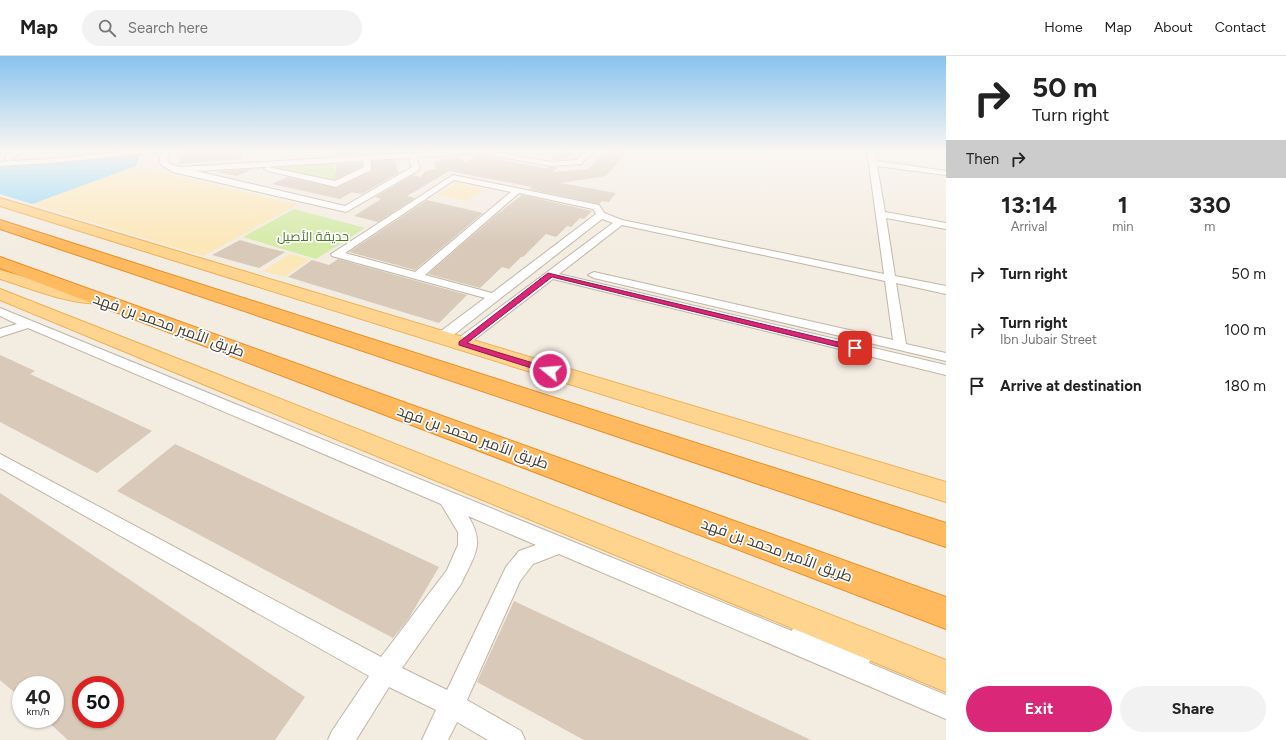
<!DOCTYPE html>
<html lang="en">
<head>
<meta charset="utf-8">
<style>
	body { margin:0; font-family:Figtree,Cairo,sans-serif; background:#f2f2f2; color:#222; height:100vh; display:flex; flex-direction:column; font-size:15px; white-space:nowrap }
	* { box-sizing:border-box; margin:0 }
	p { font-size:13px; color:#767676 }
	.icon { flex:none; width:22px; height:22px; fill:none; stroke:currentColor; stroke-width:2; stroke-linecap:round; stroke-linejoin:round }
	.map { position:relative; flex:1; overflow:hidden }
	.side { display:flex; flex-direction:column; background:#fff; width:340px }
	.side>* { flex:none }
	.banner { background:#fff; color:#222; overflow:hidden }
	.speed { position:absolute; left:12px; top:620px; display:flex; gap:8px; font-size:20px; font-weight:700; text-align:center }
	.speed>* { display:grid; place-content:center; width:52px; height:52px; border-radius:50%; background:#fff; box-shadow:0 1px 3px #0004; line-height:1 }
	.speed small { font-size:10px; font-weight:400 }
	.speed .limit { border:6px solid #d22; background:#fff; color:#111 }
	.pin { position:absolute; display:grid; place-items:center; width:34px; height:34px; color:#fff; margin:-17px; border-radius:8px; box-shadow:0 2px 6px #0006 }
	.me { position:absolute; width:44px; margin:-22px; rotate:287deg; stroke-linejoin:round; filter:drop-shadow(0 0 3px #0008) }
	.turn { display:flex; align-items:center; gap:14px; height:84px; padding:0 20px; font-size:18px }
	.turn .icon { width:52px; height:52px; stroke-width:2.5 }
	.turn b { display:block; font-size:28px; line-height:34px }
	.then { display:flex; align-items:center; height:38px; padding:0 20px; background:#0003; gap:8px; font-size:15px }
	.eta { display:flex; justify-content:space-evenly; align-items:center; height:68px; text-align:center }
	.eta b { font-size:24px; font-weight:700; line-height:28px }
	.primary-button { display:flex; gap:8px; margin-top:auto; padding:8px 20px }
	.primary-button a { flex:1; height:46px; border-radius:24px; background:#db2777; color:#fff; font-size:16px; font-weight:700; line-height:46px; text-align:center }
	.primary-button a+a { background:#f2f2f2; color:#222 }
	ul { padding:0; list-style:none }
	li { display:flex; align-items:center; gap:12px; height:56px; padding:0 20px }
	li div { flex:1 }
	li b { display:block; font-size:15px }
	li em { font-style:normal }
	header { display:flex; align-items:center; gap:24px; box-sizing:border-box; height:56px; padding:0 20px; background:#fff; border-bottom:1px solid #e0e0e0 }
	header strong { font-size:19px }
	nav { display:flex; gap:22px; margin-inline-start:auto; font-size:14px }
	.search { width:280px; height:36px; background:#f2f2f2; display:flex; align-items:center; gap:10px; box-sizing:border-box; padding:0 14px; border-radius:22px; color:#767676; font-size:15px }
	main { display:flex; flex:1; min-height:0 }
	.map>svg:first-child { display:block }
	.green { fill:#d3eba6 }
	.sand { fill:#fce7b8 }
	.water { fill:#97d9f6 }
	.building { fill:#d8c9b9; fill-rule:evenodd }
	.lines { fill:none; stroke-linecap:round; stroke-linejoin:round }
	.minor-casing { stroke:#c1b5a6; stroke-width:2 }
	.major-casing { stroke:#edb055; stroke-width:2 }
	.highway-casing { stroke:#ea8d24; stroke-width:2 }
	.minor { fill:#fff; fill-rule:evenodd }
	.major { fill:#ffd48e; fill-rule:evenodd }
	.highway { fill:#ffba60; fill-rule:evenodd }
	.route { fill:#db2777; stroke:#8e194d }
	.labels { text-anchor:middle; dominant-baseline:central; stroke-width:3.5; stroke-linejoin:round; paint-order:stroke }
	.far-park-label { font-size:13px; fill:#4b7a21; stroke:#fff }
	.street-label { font-size:15px; fill:#443b32; stroke:#fff }
</style>
</head>
<body>
<header>
<strong>Map</strong>
<div class="search"><svg class="icon" aria-label="search" viewBox="0 0 24 24"><circle cx="10" cy="10" r="6"/><path d="M15 15l6 6"/></svg>Search here</div>
<nav><a>Home</a><a>Map</a><a>About</a><a>Contact</a></nav>
</header>
<main>
<div class="map">
<svg width="946" height="684" viewBox="0 0 946 684">
	<rect width="100%" height="100%" fill="#f3ece1"/>
	<!-- green -->
	<path class="green" d="M 334,106 L 334,115 L 362,113 L 335,126 L 261,110 Z
		M 294,153 L 365,172 L 316,203 L 243,181 Z"/>
	<!-- sand -->
	<path class="sand" d="M 136,110 L 297,149 L 203,200 L 32,148 Z
		M 457,127 L 484,133 L 467,145 L 438,139 Z
		M 290,198 L 310,203 L 285,221 L 263,215 Z"/>
	<!-- water -->
	<path class="water" d="M 142,97 L 139,100 L 136,110 L 32,148 L 0,138 L 0,111 L 52,107 Z"/>
	<!-- building -->
	<path class="building" d="M 198,94 L 242,94 L 242,103 L 178,108 L 184,95 Z
		M 337,94 L 393,94 L 393,97 L 337,100 Z
		M 554,94 L 575,94 L 566,103 L 552,104 Z
		M 607,94 L 628,94 L 606,120 L 560,127 L 616,137 L 609,146 L 602,145 L 599,148 L 529,133 L 532,131 L 449,115 L 407,140 L 415,142 L 378,166 L 354,160 L 381,143 L 375,141 L 413,119 L 420,121 L 426,115 L 436,113 L 434,106 L 449,102 L 461,102 L 465,107 L 478,99 L 549,113 L 550,111 L 558,111 L 553,116 L 588,113 Z
		M 395,104 L 398,116 L 400,116 L 362,138 L 352,136 L 340,143 L 272,128 L 287,121 L 337,132 L 372,115 L 372,105 Z
		M 362,107 L 362,110 L 335,123 L 336,108 Z
		M 252,113 L 237,120 L 218,116 L 221,115 Z
		M 522,139 L 592,155 L 584,163 L 580,162 L 571,171 L 567,170 L 556,181 L 546,178 L 523,201 L 521,201 L 509,213 L 502,211 L 480,232 L 428,218 L 495,160 Z
		M 427,144 L 483,157 L 415,214 L 349,196 Z
		M 240,184 L 264,191 L 285,196 L 259,212 L 212,199 Z
		M 338,203 L 467,239 L 439,267 L 288,221 L 312,204 L 329,209 Z
		M 0,299 L 35,315 L 30,318 L 152,375 L 97,417 L 0,366 Z
		M 175,388 L 439,511 L 409,562 L 393,582 L 117,435 Z
		M 0,437 L 305,641 L 275,684 L 68,684 L 45,663 L 55,663 L 55,629 L 21,629 L 21,642 L 0,624 ZM 81,629 L 115,629 L 115,663 L 81,663 Z
		M 514,545 L 811,684 L 584,684 L 477,626 Z"/>
	<g class="lines">
		<!-- minor casing -->
		<g class="minor-casing">
			<path id="minor" d="M 14,94 L 23,94 L 10,105 L 51,103 L 138,94 L 161,94 L 157,96 L 51,107 L 0,110 L 0,106 L 8,105 L 5,103 L 5,99 Z
				M 162,94 L 169,94 L 167,101 L 169,108 L 180,111 L 464,94 L 484,94 L 552,106 L 576,104 L 586,94 L 594,94 L 581,108 L 552,110 L 479,97 L 416,101 L 420,112 L 419,114 L 346,156 L 173,116 C 163,109 156,111 162,94 ZM 409,102 L 412,111 L 345,150 L 196,115 L 363,105 L 364,111 L 335,125 L 268,111 L 264,113 L 268,115 L 336,131 L 371,114 L 371,104 Z
				M 867,94 L 874,94 L 877,105 L 946,115 L 946,119 L 877,110 L 885,156 L 946,167 L 946,173 L 886,162 L 895,220 L 946,230 L 946,238 L 896,227 L 906,288 L 946,297 L 946,305 L 594,222 L 588,219 L 594,216 L 893,284 L 885,225 L 622,169 L 559,218 L 946,309 L 946,319 L 553,223 L 466,290 L 456,290 L 454,287 L 456,284 L 613,167 L 602,163 L 447,284 L 437,284 L 435,281 L 437,278 L 485,242 L 332,200 L 331,198 L 453,119 L 599,149 L 604,157 L 622,164 L 884,218 ZM 454,124 L 511,136 L 415,216 L 345,197 ZM 519,137 L 593,153 L 596,158 L 492,237 L 425,219 Z
				M 935,94 L 946,94 L 946,97 L 936,96 Z
				M 0,252 L 792,575 L 793,572 L 801,569 L 869,591 L 872,599 L 869,607 L 946,639 L 946,663 L 559,498 L 533,508 L 520,525 L 467,644 L 521,675 L 525,684 L 488,684 L 457,666 L 448,684 L 422,684 L 436,654 L 389,631 L 356,684 L 328,684 L 332,675 L 369,620 L 0,412 L 0,398 L 381,601 L 447,514 L 458,489 L 458,476 L 441,448 L 28,272 L 0,281 L 0,273 L 17,268 L 0,260 ZM 468,460 L 536,489 L 519,495 L 506,511 L 447,634 L 402,612 L 461,528 C 474,500 486,488 468,460 Z"/>
		</g>
		<!-- major casing -->
		<g class="major-casing">
			<path id="major" d="M 0,142 L 946,426 L 946,446 L 0,150 Z
				M 0,214 L 74,235 L 106,240 L 108,243 L 106,246 C 79,253 27,231 0,223 Z
				M 0,233 L 946,604 L 946,636 L 0,244 Z"/>
		</g>
		<!-- highway casing -->
		<g class="highway-casing">
			<path id="highway" d="M 0,164 L 946,467 L 946,491 L 0,173 Z
				M 0,201 L 946,541 L 946,573 L 0,212 Z"/>
		</g>
		<!-- minor -->
		<use href="#minor" class="minor"/>
		<!-- major -->
		<use href="#major" class="major"/>
		<!-- highway -->
		<use href="#highway" class="highway"/>
	</g>
	<!-- sky -->
	<linearGradient id="sky" x2="0" y2="1"><stop stop-color="#87c3ee"/><stop offset="0.5" stop-color="#faf6f2"/><stop offset="1" stop-color="#faf6f2" stop-opacity="0"/></linearGradient>
	<rect width="946" height="189" fill="url(#sky)"/>
	<!-- route -->
	<path class="route" d="M 548,217 L 855,290 L 859,292 L 855,295 L 552,221 L 467,287 L 553,313 L 554,315 L 553,317 L 547,317 L 459,289 L 459,286 Z"/>
	<g class="labels">
		<!-- far-park labels -->
		<g class="far-park-label">
			<text x="313" y="180">حديقة الأصيل</text>
		</g>
		<!-- street labels -->
		<g class="street-label">
			<text transform="translate(169 269) rotate(20)">طريق الأمير محمد بن فهد</text>
			<text transform="translate(473 381) rotate(20)">طريق الأمير محمد بن فهد</text>
			<text transform="translate(777 494) rotate(20)">طريق الأمير محمد بن فهد</text>
		</g>
	</g>
</svg>
<div class="speed"><div>40<small>km/h</small></div><div class="limit">50</div></div>
<div class="pin" style="left:855px;top:292px;background:#d93025"><svg class="icon" aria-label="arrive" viewBox="0 0 24 24"><path d="M6 21V4h12l-3 4 3 4H6"/></svg></div>
<svg class="me" style="left:550px;top:315px" viewBox="-20 -20 40 40"><circle r="17" fill="#db2777" stroke="#fff" stroke-width="3"/><path d="M0-11L8 9 0 5-8 9z" fill="#fff"/></svg>
</div>
<section class="side">
<div class="banner">
<div class="turn"><svg class="icon" aria-label="right" viewBox="0 0 24 24"><path d="M7 20v-9h11M14 6l5 5-5 5"/></svg><div><b>50 m</b>Turn right</div></div>
<div class="then">Then<svg class="icon" aria-label="right" viewBox="0 0 24 24"><path d="M7 20v-9h11M14 6l5 5-5 5"/></svg></div>
</div>
<div class="eta">
<div><b>13:14</b><p>Arrival</p></div>
<div><b>1</b><p>min</p></div>
<div><b>330</b><p>m</p></div>
</div>
<ul>
<li><svg class="icon" aria-label="right" viewBox="0 0 24 24"><path d="M7 20v-9h11M14 6l5 5-5 5"/></svg><div><b>Turn right</b></div><em>50 m</em></li>
<li><svg class="icon" aria-label="right" viewBox="0 0 24 24"><path d="M7 20v-9h11M14 6l5 5-5 5"/></svg><div><b>Turn right</b><p>Ibn Jubair Street</p></div><em>100 m</em></li>
<li><svg class="icon" aria-label="arrive" viewBox="0 0 24 24"><path d="M6 21V4h12l-3 4 3 4H6"/></svg><div><b>Arrive at destination</b></div><em>180 m</em></li>
</ul>
<div class="primary-button"><a>Exit</a><a>Share</a></div>
</section>
</main>
</body>
</html>
